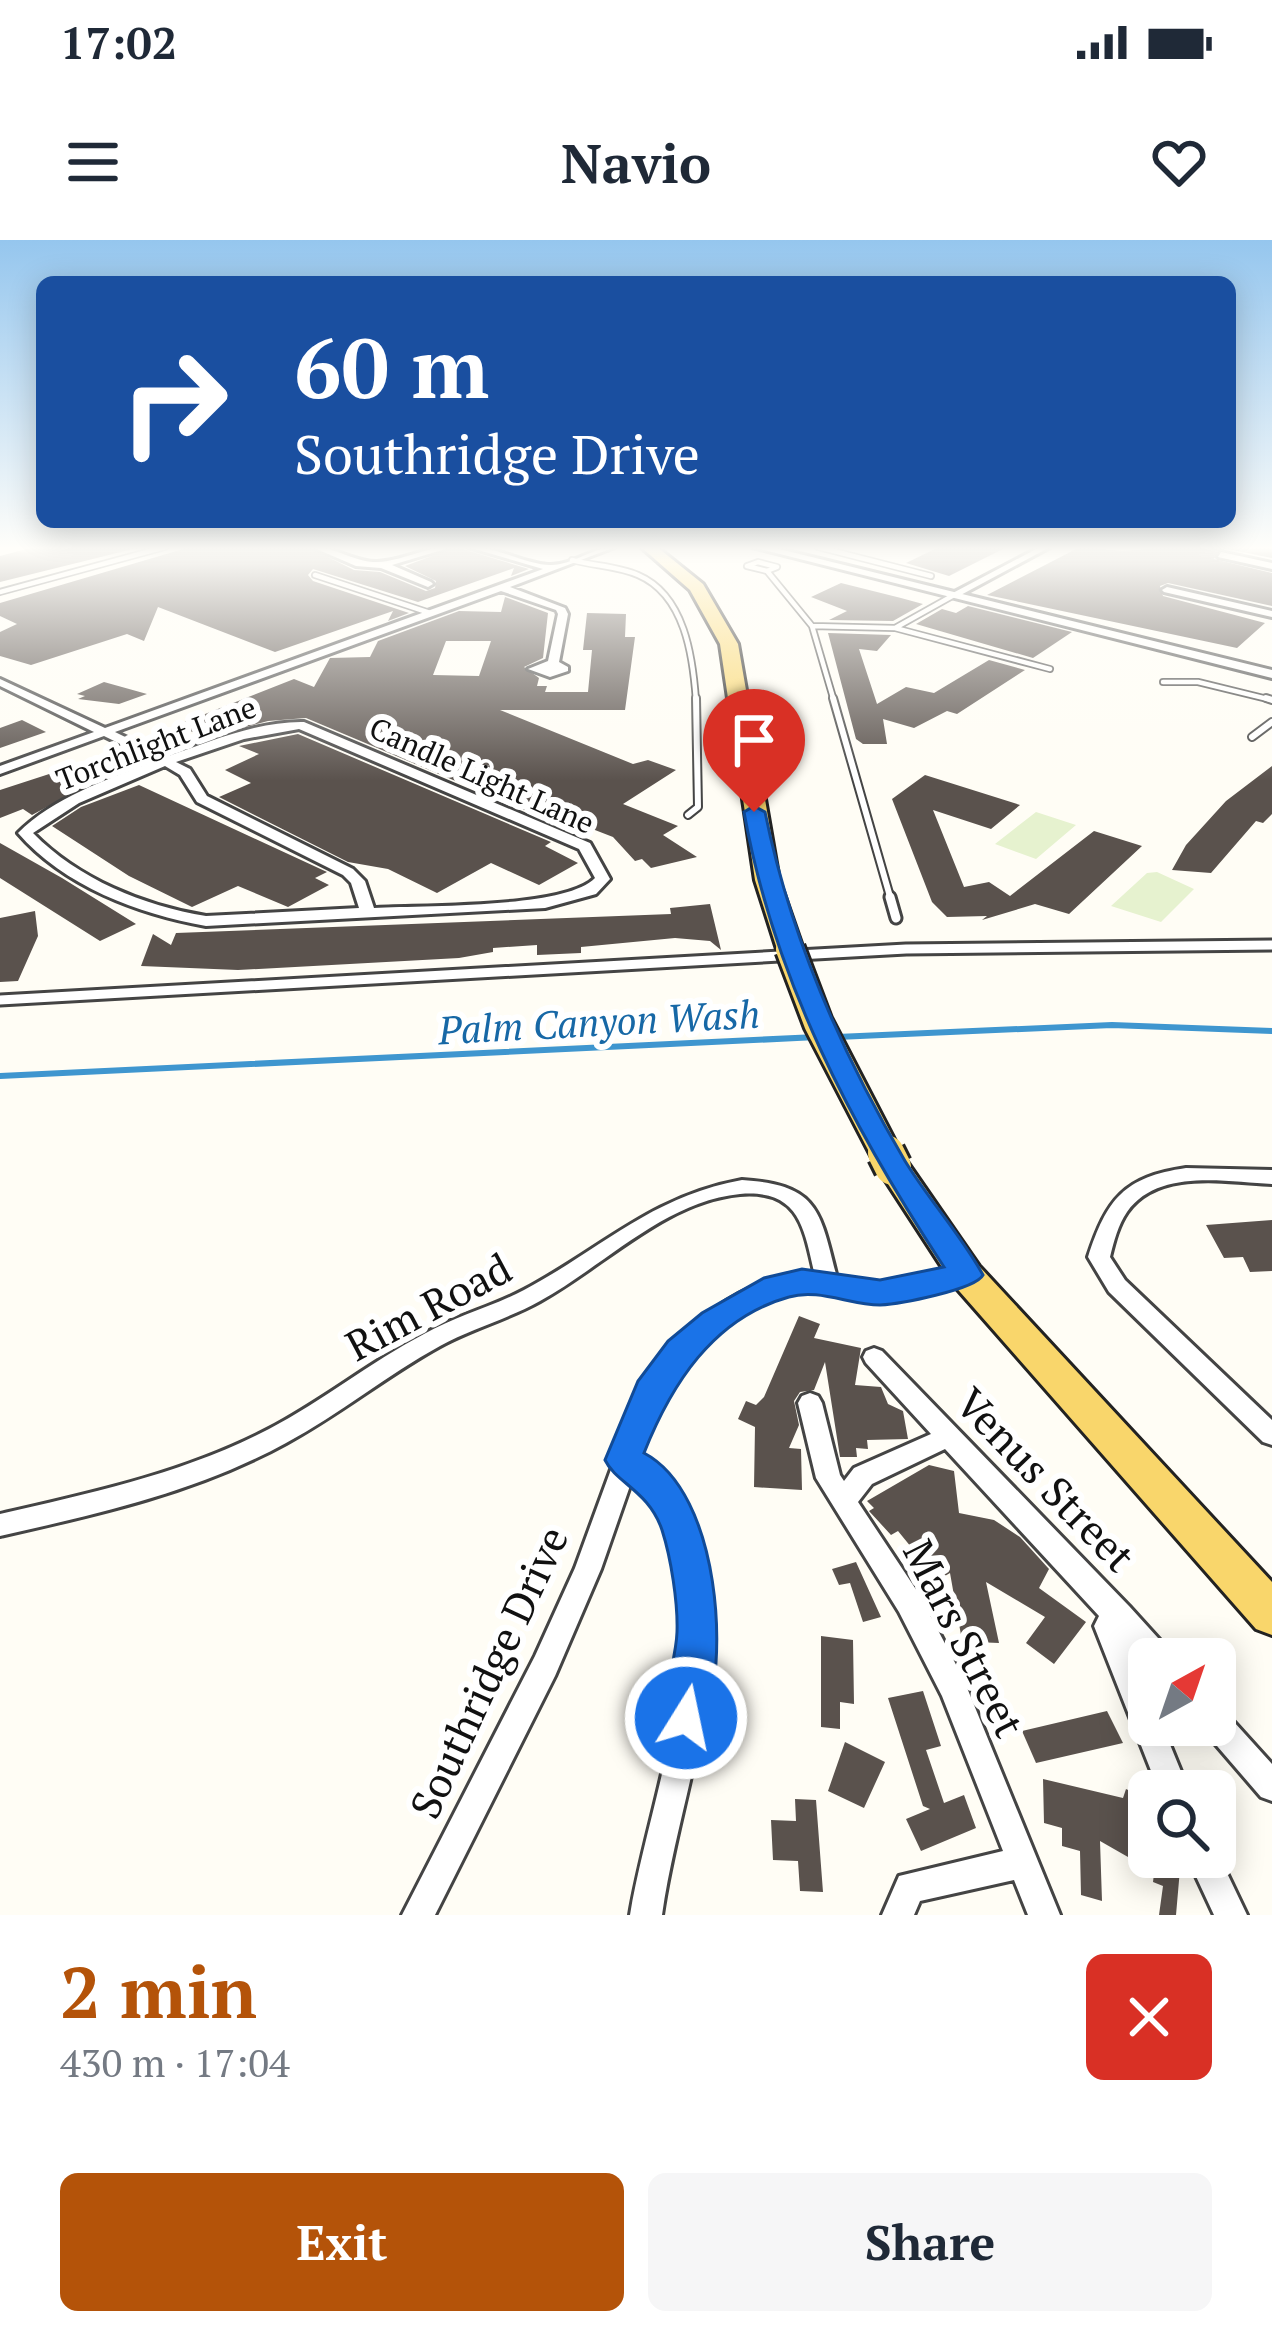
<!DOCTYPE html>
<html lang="en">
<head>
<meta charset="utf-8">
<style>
	body { margin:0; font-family:"PT Serif",serif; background:#f6f6f7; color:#1f2937; height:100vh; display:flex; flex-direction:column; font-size:45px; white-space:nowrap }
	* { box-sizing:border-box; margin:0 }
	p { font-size:39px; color:#747a83 }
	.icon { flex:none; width:66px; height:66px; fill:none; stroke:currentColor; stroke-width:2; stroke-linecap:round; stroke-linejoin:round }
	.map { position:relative; height:1675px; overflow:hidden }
	.details { display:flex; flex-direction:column; background:#fff; flex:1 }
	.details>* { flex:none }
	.top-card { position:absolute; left:36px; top:36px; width:1200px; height:252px; border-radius:18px; box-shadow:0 6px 30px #0003; background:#1a4fa0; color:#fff; overflow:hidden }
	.needle { width:78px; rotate:40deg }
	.controls { position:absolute; left:1128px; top:1398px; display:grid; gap:24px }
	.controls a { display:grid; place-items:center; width:108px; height:108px; border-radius:18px; background:#fff; box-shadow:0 6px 30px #0003; font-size:60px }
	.pin { position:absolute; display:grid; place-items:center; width:102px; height:102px; color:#fff; margin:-123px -51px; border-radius:50% 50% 50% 0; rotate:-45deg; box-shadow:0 0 12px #0007 }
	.pin .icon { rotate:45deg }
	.me { position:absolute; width:132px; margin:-66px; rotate:10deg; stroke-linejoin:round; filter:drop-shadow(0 0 9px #0008) }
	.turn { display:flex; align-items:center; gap:42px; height:252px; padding:0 60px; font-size:54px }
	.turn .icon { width:156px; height:156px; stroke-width:2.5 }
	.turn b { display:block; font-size:84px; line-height:102px }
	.round { display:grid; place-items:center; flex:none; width:126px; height:126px; border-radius:18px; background:#f6f6f7 }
	.headline { display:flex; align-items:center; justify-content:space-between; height:204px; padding:0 60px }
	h1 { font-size:72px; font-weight:700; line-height:90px; color:#b45309 }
	.button { display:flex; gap:24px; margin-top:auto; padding:24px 60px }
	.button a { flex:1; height:138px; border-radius:18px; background:#b45309; color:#fff; font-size:48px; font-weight:700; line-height:138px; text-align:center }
	.button a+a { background:#f6f6f7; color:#1f2937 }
	.status { display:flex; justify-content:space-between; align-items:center; height:84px; padding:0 60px; background:#fff; direction:ltr }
	.status svg { height:33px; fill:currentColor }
	header { display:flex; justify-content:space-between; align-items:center; height:156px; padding:0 60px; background:#fff; font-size:54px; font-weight:700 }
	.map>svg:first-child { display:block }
	.pitch { fill:#e6f2cf }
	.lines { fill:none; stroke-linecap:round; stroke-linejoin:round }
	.stream { stroke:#3f96cf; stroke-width:6 }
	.building { fill:#5a524d; fill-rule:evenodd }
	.service-far2-casing { stroke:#444; stroke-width:8 }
	.service-far1-casing { stroke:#444; stroke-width:10 }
	.service-casing { stroke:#444; stroke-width:15 }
	.minor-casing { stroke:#444; stroke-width:6 }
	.tertiary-casing { stroke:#444; stroke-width:6 }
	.primary-casing { stroke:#222; stroke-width:6 }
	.service-far2 { stroke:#fff; stroke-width:4.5 }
	.service-far1 { stroke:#fff; stroke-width:6 }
	.service { stroke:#fff; stroke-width:9 }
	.minor { fill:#fff; fill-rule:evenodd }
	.tertiary { fill:#fff; fill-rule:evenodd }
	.primary { fill:#f9d66b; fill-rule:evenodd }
	.primary-bridge-far1-casing { stroke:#222; stroke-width:34; stroke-linecap:butt }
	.primary-bridge-casing { stroke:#222; stroke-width:42; stroke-linecap:butt }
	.primary-bridge-far1 { stroke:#f9d66b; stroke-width:28 }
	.primary-bridge { stroke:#f9d66b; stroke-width:36 }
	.route { fill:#1a73e8; stroke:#114b97; stroke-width:3 }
	.labels { text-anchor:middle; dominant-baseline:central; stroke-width:12; stroke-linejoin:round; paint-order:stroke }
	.far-street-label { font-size:30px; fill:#111; stroke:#fff }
	.water-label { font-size:39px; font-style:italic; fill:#1768a6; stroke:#fff }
	.near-street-label { font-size:42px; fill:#111; stroke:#fff }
</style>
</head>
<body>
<div class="status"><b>17:02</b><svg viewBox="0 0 49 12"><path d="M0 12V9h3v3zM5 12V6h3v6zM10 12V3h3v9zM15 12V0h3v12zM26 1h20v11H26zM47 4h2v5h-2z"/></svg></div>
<header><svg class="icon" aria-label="menu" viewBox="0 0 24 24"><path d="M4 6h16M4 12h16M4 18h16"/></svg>Navio<svg class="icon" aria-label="heart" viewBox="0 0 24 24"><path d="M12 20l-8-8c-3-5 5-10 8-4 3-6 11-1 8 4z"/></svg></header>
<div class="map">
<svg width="1272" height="1675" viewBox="0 0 1272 1675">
	<rect width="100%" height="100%" fill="#fffdf5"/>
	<!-- pitch -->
	<path class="pitch" d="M 1036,572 L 1076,585 L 1036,619 L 995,604 Z
		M 1157,632 L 1194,649 L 1161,682 L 1111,666 L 1147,633 Z"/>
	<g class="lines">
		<!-- stream -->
		<path class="stream" d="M 837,797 L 1112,785 L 1272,791
			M 0,836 L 817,797"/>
	</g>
	<!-- building -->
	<path class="building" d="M 34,307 L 141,307 L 0,342 L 0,316 Z
		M 190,307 L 308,307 L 354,330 L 380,332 L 426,351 L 435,348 L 436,341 L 405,326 L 456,307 L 529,329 L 511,336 L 514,328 L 418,362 L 313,329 L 308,335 L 313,341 L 409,373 L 388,381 L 393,371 L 275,412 L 158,367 L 144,401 L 127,394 L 31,425 L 0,416 L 0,392 L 17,384 L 0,376 L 0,363 Z
		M 939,307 L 1007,307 L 949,336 L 906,323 Z
		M 1080,307 L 1123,311 L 1170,307 L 1264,307 L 1272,309 L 1272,318 L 1222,308 L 1214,319 L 1272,333 L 1272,366 L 1168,343 L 1160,346 L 1163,356 L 1265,383 L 1237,408 L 987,355 Z
		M 841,343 L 901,358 L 923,364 L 893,381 L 829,380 L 847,371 L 811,357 Z
		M 505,357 L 548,373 L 543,418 L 524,427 L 539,438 L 537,446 L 547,446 L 545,452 L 588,452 L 592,410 L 583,410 L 587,373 L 626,374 L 625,397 L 635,397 L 625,470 L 500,470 L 633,524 L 648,520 L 676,530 L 623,564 L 678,586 L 663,595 L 697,617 L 651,628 L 642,619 L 635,621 L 613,597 L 582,585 L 572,590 L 306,478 L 268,481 L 206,498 L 177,485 L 294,439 L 314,447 L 330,418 L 370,417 L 378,401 L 459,371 L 501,372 ZM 446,401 L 491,401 L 479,436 L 433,435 Z
		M 968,366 L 1072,392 L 1033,418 L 916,384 L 942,369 L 956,373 Z
		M 828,393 L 891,395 L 877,411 L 859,409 L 877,464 L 906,447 L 934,453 L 989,420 L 1025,430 L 957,474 L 947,471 L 914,488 L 883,479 L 887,504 L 863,504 L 856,499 Z
		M 104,442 L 147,454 L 119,464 L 78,459 L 85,456 L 77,454 Z
		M 22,480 L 46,492 L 0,508 L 0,488 Z
		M 298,494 L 551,602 L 545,606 L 578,623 L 539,645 L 491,623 L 437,653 L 388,629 L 348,622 L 219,557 L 251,543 L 225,530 L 259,514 L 239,506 Z
		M 83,523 L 106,535 L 32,575 L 23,569 L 0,578 L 0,550 Z
		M 1272,526 L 1272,574 L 1263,583 L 1256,581 L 1211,633 L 1172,630 L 1186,605 L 1226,561 Z
		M 925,535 L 1020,565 L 991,589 L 933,570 L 964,647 L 989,642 L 1010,656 L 1094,591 L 1142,606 L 1069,674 L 1035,664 L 982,680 L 987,676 L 947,677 L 932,662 L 892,559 Z
		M 139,545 L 327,632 L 315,638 L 329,645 L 288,667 L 238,646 L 192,667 L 129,636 L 52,586 L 81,567 Z
		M 0,603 L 62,638 L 136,684 L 100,701 L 0,638 Z
		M 710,664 L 721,710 L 710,701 L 675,698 L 581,707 L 581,713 L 537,715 L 537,705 L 493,708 L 493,712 L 459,718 L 238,730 L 141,726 L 153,694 L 171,705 L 176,693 L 671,674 L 670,668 Z
		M 35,671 L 38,696 L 18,741 L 0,742 L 0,678 Z
		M 1272,980 L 1272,1031 L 1250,1032 L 1243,1017 L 1224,1018 L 1206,985 Z
		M 799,1076 L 820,1084 L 814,1098 L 861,1108 L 855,1145 L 881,1147 L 888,1164 L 903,1171 L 908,1199 L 867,1200 L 868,1209 L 856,1208 L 857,1217 L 840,1217 L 825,1122 L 814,1150 L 800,1152 L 794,1161 L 799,1185 L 789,1208 L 801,1209 L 802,1250 L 754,1247 L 755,1187 L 738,1179 L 746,1161 L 756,1165 L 764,1157 Z
		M 929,1225 L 954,1231 L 959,1273 L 994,1280 L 1020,1297 L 1049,1329 L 1039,1348 L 1086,1382 L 1054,1424 L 1026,1403 L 1045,1377 L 986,1342 L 999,1403 L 975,1402 L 974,1395 L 961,1395 L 950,1333 L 938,1340 L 898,1291 L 891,1295 L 869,1271 L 874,1268 L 867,1261 Z
		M 856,1322 L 881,1377 L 863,1382 L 850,1343 L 839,1345 L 832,1329 Z
		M 821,1396 L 853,1400 L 854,1464 L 840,1462 L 840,1489 L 821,1487 Z
		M 923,1451 L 941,1506 L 926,1510 L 944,1563 L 964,1555 L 976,1588 L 921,1611 L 906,1579 L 930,1569 L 923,1566 L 888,1458 Z
		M 1107,1471 L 1123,1503 L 1036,1523 L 1022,1491 Z
		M 845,1502 L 885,1522 L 864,1568 L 828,1551 Z
		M 1043,1539 L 1123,1558 L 1126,1549 L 1149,1560 L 1142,1625 L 1100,1601 L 1102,1661 L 1081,1655 L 1080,1611 L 1062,1606 L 1062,1588 L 1044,1583 Z
		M 795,1559 L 816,1560 L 823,1652 L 800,1651 L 798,1621 L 773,1620 L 771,1580 L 796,1581 Z
		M 1156,1617 L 1180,1629 L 1176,1675 L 1159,1675 L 1163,1646 L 1153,1642 Z"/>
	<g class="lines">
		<!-- service-far2 casing -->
		<g class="service-far2-casing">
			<path id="service-far2" d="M 818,307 L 931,336
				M 572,320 C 594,326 618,326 638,335 C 685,355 693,417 696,461
				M 758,322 L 777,327 L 767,331 L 747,326 Z
				M 767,331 L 812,386
				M 315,335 L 430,373
				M 0,352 L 165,307
				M 895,388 L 1050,429
				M 1163,442 L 1198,442 L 1272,460
				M 834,461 L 812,386 L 895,388 L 954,355"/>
		</g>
		<!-- service-far1 casing -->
		<g class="service-far1-casing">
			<path id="service-far1" d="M 833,458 L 891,660
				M 1266,458 L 1272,460
				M 1252,497 L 1272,482
				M 688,575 L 698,567 L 696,458"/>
		</g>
		<!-- service casing -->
		<g class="service-casing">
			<path id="service" d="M 890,657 L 896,678
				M 0,760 L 906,709 L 1272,705"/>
		</g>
		<!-- minor casing -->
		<g class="minor-casing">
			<path id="minor" d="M 312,307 C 334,306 353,322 377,322 C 403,321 427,306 452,307 L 392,325 L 431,342 L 433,344 L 428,347 L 381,328 L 356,326 Z
				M 468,307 C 496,306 527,325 551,325 C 573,325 593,307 615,307 L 510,347 L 565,368 L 568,374 L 559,422 L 568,427 L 568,431 L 550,437 L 528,429 L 548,421 L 558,374 L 556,370 L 501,351 L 115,492 L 166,517 C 209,502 258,481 304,482 L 590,603 L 610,639 L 596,654 L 545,668 L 206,686 C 138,674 64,646 18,593 C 54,557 108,539 155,521 L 104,496 L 0,534 L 0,526 L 94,492 L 0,446 L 0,439 L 105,488 L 543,329 ZM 299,489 L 579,609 L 595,638 C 565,669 422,665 374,668 L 365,641 L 353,629 L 207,556 L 190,529 L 176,522 L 244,499 ZM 165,526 L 180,535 L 197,562 L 343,635 L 351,643 L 359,668 L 206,676 C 144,666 78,639 33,593 L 79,563 Z
				M 1040,307 L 1050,307 L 957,357 L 949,355 Z
				M 1221,312 L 1272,323 L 1272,329 L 1218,317 Z
				M 1167,347 L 1272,371 L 1272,377 L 1164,352 L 1162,350 Z
				M 1186,928 L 1272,930 L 1272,944 C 1226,942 1158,928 1127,972 C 1118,985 1114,1001 1110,1017 L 1125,1040 L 1272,1180 L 1272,1205 L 1263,1202 L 1109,1052 L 1088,1017 C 1107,959 1124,937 1186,928 Z
				M 742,940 C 819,945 820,971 837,1038 L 880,1044 L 966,1027 L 974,1029 L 977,1035 L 974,1041 L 966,1043 L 880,1060 L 802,1050 L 779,1054 L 750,1067 L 688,1117 L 661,1156 L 640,1218 C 665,1236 682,1262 693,1292 C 740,1419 680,1548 662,1675 L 630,1675 C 649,1553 740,1339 632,1240 L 601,1329 L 555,1436 L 435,1675 L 402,1675 L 535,1416 L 575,1328 L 613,1224 L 611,1219 L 618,1210 C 625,1190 631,1167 641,1148 C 669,1095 751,1027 815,1036 C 804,988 800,949 740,954 C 665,961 604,1026 540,1061 C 508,1079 473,1088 440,1106 C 387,1135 340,1174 286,1203 C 197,1252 98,1274 0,1296 L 0,1274 C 92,1253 185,1233 269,1189 C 323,1161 370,1122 424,1094 C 456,1076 492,1067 524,1050 C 603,1008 650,957 742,940 Z
				M 874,1108 L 882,1111 L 1129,1366 L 1168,1409 L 1172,1419 L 1149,1419 L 1149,1429 L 1132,1411 L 1149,1453 L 1149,1485 L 1162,1485 L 1189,1551 L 1159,1551 L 1094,1386 L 1099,1376 L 945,1209 L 872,1244 L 858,1262 L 919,1354 L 963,1438 L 1060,1675 L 1028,1675 L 1014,1640 L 920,1661 L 914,1675 L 882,1675 L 899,1636 L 1003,1611 L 942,1456 L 899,1372 L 816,1238 L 798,1163 L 802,1156 L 810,1153 L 818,1156 L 822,1163 L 840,1235 L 844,1241 L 854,1228 L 931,1194 L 866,1123 L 863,1117 L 866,1111 Z
				M 1215,1468 L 1225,1472 L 1272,1524 L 1272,1561 L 1261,1557 L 1205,1492 L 1202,1485 L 1215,1485 Z
				M 1215,1608 L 1247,1675 L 1214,1675 L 1187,1617 L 1215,1617 Z"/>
		</g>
		<!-- tertiary casing -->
		<g class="tertiary-casing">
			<path id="tertiary" d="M 752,307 L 771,307 L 1272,430 L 1272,438 Z"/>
		</g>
		<!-- primary casing -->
		<g class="primary-casing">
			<path id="primary" d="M 641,307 L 657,307 L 703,344 L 738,404 L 779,640 L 803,709 L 799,715 L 790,717 L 777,709 L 755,640 L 720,404 L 690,350 Z
				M 893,916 L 905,919 L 979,1026 L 1272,1342 L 1272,1395 L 1256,1389 L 953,1044 L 877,927 L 881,919 Z"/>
		</g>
		<!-- service-far2 -->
		<use href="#service-far2" class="service-far2"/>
		<!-- service-far1 -->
		<use href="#service-far1" class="service-far1"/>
		<!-- service -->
		<use href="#service" class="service"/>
		<!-- minor -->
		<use href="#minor" class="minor"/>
		<!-- tertiary -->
		<use href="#tertiary" class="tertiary"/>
		<!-- primary -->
		<use href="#primary" class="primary"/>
		<!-- primary-bridge-far1 casing -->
		<g class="primary-bridge-far1-casing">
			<path id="primary-bridge-far1" d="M 790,709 L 818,783 L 887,916"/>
		</g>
		<!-- primary-bridge casing -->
		<g class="primary-bridge-casing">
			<path id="primary-bridge" d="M 886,913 L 893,927"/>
		</g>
		<!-- primary-bridge-far1 -->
		<use href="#primary-bridge-far1" class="primary-bridge-far1"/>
		<!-- primary-bridge -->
		<use href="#primary-bridge" class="primary-bridge"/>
	</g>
	<!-- sky -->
	<linearGradient id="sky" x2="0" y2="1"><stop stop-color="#95c6ee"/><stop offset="0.57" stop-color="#fffefa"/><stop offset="1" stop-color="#fffefa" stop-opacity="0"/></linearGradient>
	<rect width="1272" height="541" fill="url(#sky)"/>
	<!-- route -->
	<path class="route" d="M 754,566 L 765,572 C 790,696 841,812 905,921 C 929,960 961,995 983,1035 C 975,1050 899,1064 880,1065 C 850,1065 818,1048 789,1057 C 713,1078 671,1145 644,1213 C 720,1253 731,1422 702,1493 L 686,1500 L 671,1493 C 657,1461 676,1426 677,1392 C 678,1363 671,1318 662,1290 C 649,1251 616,1243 605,1220 L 638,1141 L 668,1101 L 702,1073 L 764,1038 L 802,1029 L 880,1040 L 944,1027 C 852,887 774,740 744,572 Z"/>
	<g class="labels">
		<!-- far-street labels -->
		<g class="far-street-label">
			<text transform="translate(156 503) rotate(-21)">Torchlight Lane</text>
			<text transform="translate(482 535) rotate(24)">Candle Light Lane</text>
		</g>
		<!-- water labels -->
		<g class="water-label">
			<text transform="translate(599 781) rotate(-3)">Palm Canyon Wash</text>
		</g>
		<!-- near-street labels -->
		<g class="near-street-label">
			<text transform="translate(428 1066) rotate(-28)">Rim Road</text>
			<text transform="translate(1046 1239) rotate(46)">Venus Street</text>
			<text transform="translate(965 1398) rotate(63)">Mars Street</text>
			<text transform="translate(488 1432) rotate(-65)">Southridge Drive</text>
		</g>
	</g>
</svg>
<div class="controls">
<a><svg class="needle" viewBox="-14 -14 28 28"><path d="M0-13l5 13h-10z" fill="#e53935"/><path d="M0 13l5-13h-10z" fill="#747a83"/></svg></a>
<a><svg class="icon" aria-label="search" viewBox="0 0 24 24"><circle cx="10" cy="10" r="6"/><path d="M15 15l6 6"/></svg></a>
</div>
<div class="pin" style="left:754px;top:572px;background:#d93025"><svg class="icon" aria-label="arrive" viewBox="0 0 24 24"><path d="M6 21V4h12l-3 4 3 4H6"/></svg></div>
<svg class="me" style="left:686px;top:1478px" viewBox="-20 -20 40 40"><circle r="17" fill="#1a73e8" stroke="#fff" stroke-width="3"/><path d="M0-11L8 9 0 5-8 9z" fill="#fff"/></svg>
<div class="top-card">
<div class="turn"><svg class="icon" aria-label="right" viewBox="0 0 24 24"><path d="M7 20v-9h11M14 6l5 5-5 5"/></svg><div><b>60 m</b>Southridge Drive</div></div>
</div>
</div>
<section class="details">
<div class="headline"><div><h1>2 min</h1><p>430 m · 17:04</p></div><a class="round" style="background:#d93025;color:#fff"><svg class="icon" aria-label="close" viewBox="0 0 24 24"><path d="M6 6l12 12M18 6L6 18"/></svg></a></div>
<div class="button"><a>Exit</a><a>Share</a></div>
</section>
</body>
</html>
